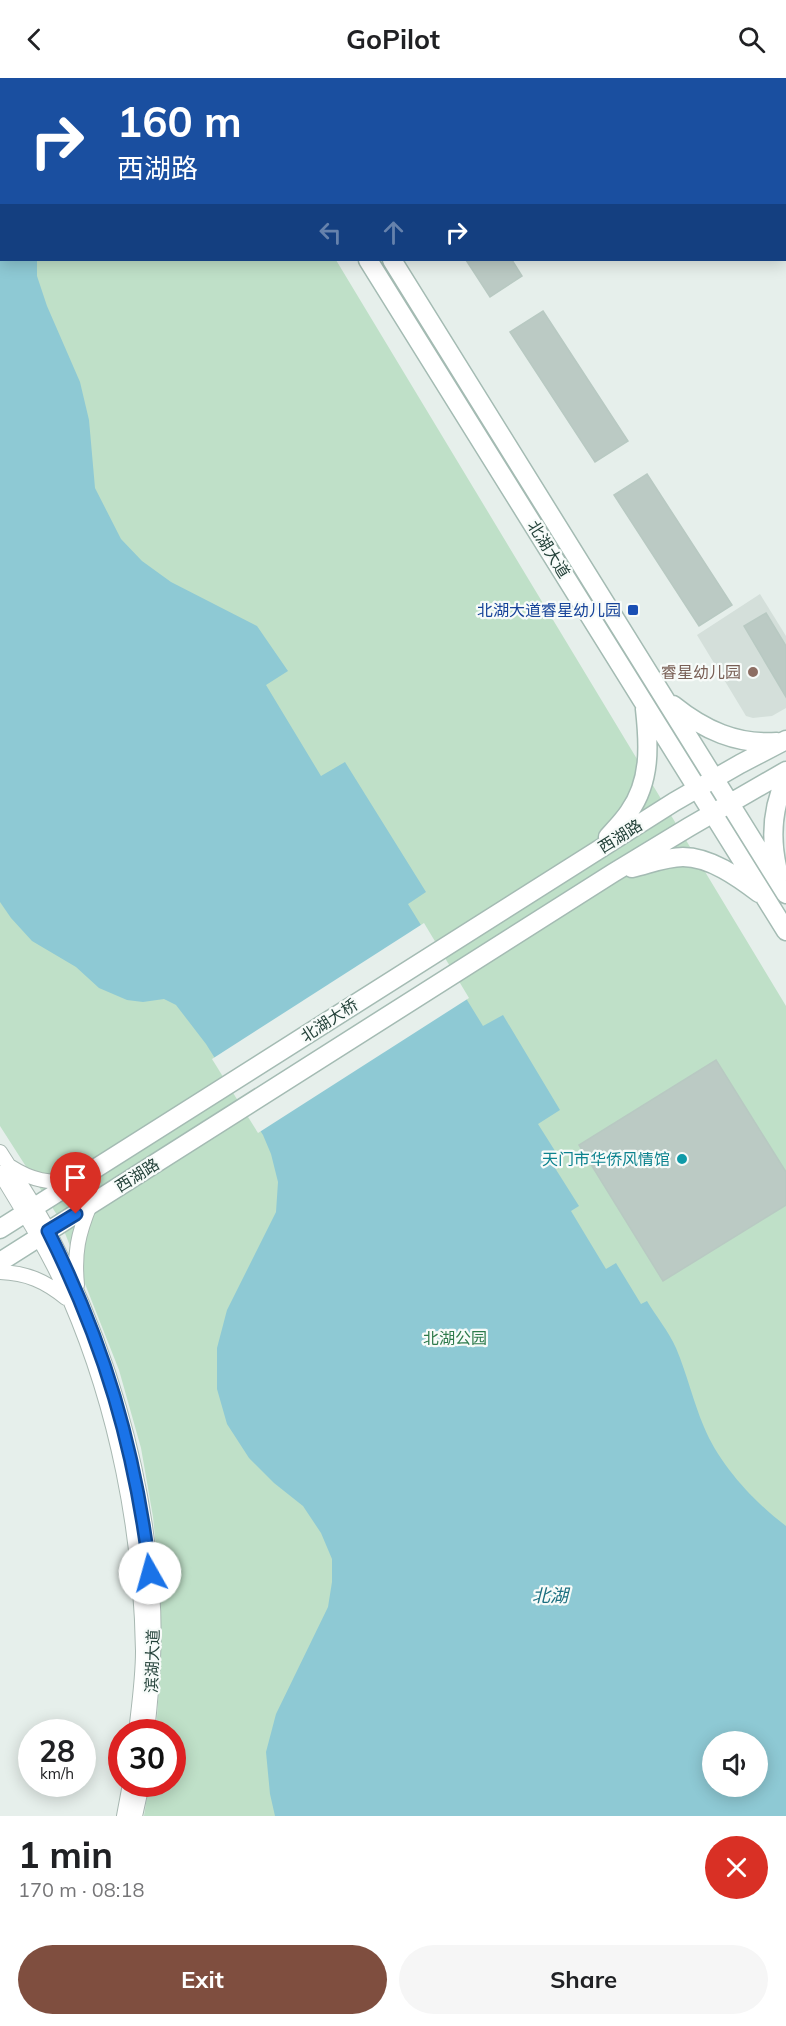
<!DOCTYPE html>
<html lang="en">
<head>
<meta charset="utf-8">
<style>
	body { margin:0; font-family:Mulish,"Noto Sans SC",sans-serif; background:#f6f6f6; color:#202124; height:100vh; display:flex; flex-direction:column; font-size:22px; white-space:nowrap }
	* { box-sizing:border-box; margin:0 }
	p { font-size:20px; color:#757577 }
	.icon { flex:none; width:33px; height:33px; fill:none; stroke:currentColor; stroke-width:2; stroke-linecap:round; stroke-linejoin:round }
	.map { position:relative; height:1738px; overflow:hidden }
	.side { display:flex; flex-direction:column; background:#fff; flex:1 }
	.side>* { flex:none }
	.banner { position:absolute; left:0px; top:0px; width:786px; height:183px; box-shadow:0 3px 15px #0003; background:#1a4fa0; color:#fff; overflow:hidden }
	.buttons { position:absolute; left:702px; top:1653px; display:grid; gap:12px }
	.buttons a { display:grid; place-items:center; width:66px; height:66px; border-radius:50%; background:#fff; box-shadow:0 3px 15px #0003; font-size:30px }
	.speed { position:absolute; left:18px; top:1641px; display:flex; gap:12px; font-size:30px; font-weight:700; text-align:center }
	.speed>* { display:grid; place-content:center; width:78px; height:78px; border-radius:50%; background:#fff; box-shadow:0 3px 15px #0003; line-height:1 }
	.speed small { font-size:15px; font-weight:400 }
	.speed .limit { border:9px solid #d22; background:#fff; color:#111 }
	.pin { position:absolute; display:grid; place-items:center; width:51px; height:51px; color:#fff; margin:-62px -26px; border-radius:50% 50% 50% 0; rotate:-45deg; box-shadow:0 0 6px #0007 }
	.pin .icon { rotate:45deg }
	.me { position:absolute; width:66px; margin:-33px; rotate:353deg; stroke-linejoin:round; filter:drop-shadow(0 0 4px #0008) }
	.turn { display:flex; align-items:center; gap:21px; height:126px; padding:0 18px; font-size:27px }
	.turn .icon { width:78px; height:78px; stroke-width:2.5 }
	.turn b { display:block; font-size:42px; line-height:51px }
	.lanes { display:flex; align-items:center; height:57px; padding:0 18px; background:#0003; justify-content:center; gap:30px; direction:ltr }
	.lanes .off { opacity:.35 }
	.round { display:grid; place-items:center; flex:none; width:63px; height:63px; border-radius:32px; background:#f6f6f6 }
	.head { display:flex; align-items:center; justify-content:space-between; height:102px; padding:0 18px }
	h1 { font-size:36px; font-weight:700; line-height:45px }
	.cta { display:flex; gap:12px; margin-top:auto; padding:12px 18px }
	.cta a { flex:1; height:69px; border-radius:36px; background:#7f4e3f; color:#fff; font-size:24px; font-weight:700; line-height:69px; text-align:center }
	.cta a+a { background:#f6f6f6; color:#202124 }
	header { display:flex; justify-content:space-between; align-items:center; height:78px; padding:0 18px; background:#fff; font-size:27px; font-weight:700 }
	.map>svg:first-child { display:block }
	.built { fill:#d4dfda }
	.green { fill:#bfe0c8; fill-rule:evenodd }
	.water { fill:#8ec9d4; fill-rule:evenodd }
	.pier { fill:#e6efeb }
	.building { fill:#bbcac4; stroke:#b8c9c2; stroke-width:1.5 }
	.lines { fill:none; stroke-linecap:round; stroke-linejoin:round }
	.minor-casing { stroke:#a8b8b2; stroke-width:16 }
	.secondary-casing { stroke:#a4bbb3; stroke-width:21 }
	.minor { stroke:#fff; stroke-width:14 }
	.secondary { stroke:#fff; stroke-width:18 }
	.route-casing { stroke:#114b97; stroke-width:15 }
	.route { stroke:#1a73e8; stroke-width:10 }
	.transit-dot { fill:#1a4fb4; stroke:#f7fbf9; stroke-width:2 }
	.education-dot { fill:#8d6e63; stroke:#f7fbf9; stroke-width:2 }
	.culture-dot { fill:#0f9aa8; stroke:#f7fbf9; stroke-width:2 }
	.labels { text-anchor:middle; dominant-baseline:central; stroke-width:4.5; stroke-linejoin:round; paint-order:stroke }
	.street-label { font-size:16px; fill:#24423a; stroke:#f7fbf9 }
	.transit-label { font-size:16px; fill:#164399; stroke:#f7fbf9; text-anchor:end }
	.education-label { font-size:16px; fill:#785e54; stroke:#f7fbf9; text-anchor:end }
	.culture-label { font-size:16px; fill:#0d838f; stroke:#f7fbf9; text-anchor:end }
	.park-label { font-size:16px; fill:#2d7a4b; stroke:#f7fbf9 }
	.water-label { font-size:18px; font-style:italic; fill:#1c6f80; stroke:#f7fbf9 }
</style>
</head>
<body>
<header><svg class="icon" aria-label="back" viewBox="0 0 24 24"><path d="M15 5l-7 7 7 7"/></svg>GoPilot<svg class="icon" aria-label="search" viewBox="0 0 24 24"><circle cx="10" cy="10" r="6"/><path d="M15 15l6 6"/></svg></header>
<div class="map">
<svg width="786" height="1738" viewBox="0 0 786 1738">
	<rect width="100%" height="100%" fill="#e6efeb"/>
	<!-- built -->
	<path class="built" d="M 760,516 L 786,558 L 786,630 L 772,638 L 753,640 L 746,638 L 697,557 Z"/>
	<!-- green -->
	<path class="green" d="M 0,0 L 224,0 L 225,1 L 2,2 L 2,182 L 336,182 L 786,928 L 786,1738 L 144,1738 L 149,1706 L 172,1706 L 172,1654 L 156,1654 L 160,1595 L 161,1520 L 153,1439 L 141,1370 L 119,1292 L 59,1140 L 0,1048 ZM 712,1664 L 758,1664 L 758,1708 L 712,1708 Z"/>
	<!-- water -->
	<path class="water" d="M 0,53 L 2,182 L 37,182 L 37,198 L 47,228 L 80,304 L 89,342 L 95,410 L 121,461 L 142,483 L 171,504 L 257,548 L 288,593 L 266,607 L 321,698 L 345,684 L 426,814 L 408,826 L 483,948 L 503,937 L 560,1032 L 538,1046 L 562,1084 L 555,1090 L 579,1128 L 571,1133 L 606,1191 L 616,1185 L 641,1226 L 647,1223 C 656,1238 669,1254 676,1270 C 687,1296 693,1323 704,1349 C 719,1386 754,1424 786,1448 L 786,1738 L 275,1738 L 270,1716 L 266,1674 L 276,1636 L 328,1529 L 332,1504 L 332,1481 L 321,1455 L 303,1428 L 274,1405 L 249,1380 L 227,1346 L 217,1311 L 217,1270 L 227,1232 L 276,1134 L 278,1104 L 271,1076 L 263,1057 L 206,966 L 176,927 L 164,921 L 143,924 L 127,922 L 99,910 L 76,889 L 32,863 L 11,840 L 0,824 ZM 712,1664 L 758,1664 L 758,1708 L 712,1708 Z"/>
	<!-- pier -->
	<path class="pier" d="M 424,845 L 469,920 L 258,1055 L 212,981 Z"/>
	<!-- building -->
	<path class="building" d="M 466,182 L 512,182 L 522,198 L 490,219 Z
		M 543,233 L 628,363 L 595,384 L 510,254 Z
		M 647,396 L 732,527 L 699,548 L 614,417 Z
		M 766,535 L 786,568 L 786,619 L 744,548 Z
		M 716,982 L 786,1094 L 786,1127 L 663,1203 L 579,1067 Z"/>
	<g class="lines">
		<!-- minor casing -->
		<g class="minor-casing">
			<path id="minor" d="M 0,1074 C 17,1101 36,1128 50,1156 C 106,1266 144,1390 152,1513 C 156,1561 152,1608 147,1654
				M 11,1089 C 31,1102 50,1106 73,1103
				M 0,1095 C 25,1136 51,1178 70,1222 C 117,1331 141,1454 143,1573 C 143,1600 139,1628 136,1654
				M 0,1194 C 27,1195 45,1203 66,1220
				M 77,1207 C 74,1175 78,1156 90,1127
				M 124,1738 L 130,1706
				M 135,1738 L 142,1706"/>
		</g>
		<!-- secondary casing -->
		<g class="secondary-casing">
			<path id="secondary" d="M 255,0 L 256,2
				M 279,0 L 280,2
				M 368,182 L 786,853
				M 392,182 L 786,816
				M 673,627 C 704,652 737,667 777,664
				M 608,759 C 615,751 623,743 629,734 C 651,703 649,667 645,631
				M 632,790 C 649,786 666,779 683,779 C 710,779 738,799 759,815
				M 779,797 C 770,764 772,730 786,700
				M 0,1151 L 674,724 L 740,686 L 786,662
				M 0,1184 L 613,795 L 689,749 L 786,693"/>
		</g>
		<!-- minor -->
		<use href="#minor" class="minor"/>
		<!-- secondary -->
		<use href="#secondary" class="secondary"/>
	</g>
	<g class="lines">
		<!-- route casing -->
		<g class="route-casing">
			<path id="route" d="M 76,1136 L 48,1153 C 104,1265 135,1370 150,1495"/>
		</g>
		<!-- route -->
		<use href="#route" class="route"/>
	</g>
	<!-- markers -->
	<rect class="transit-dot" x="627" y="526" width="12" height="12" rx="3"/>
	<circle class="education-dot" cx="753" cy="594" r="6"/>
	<circle class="culture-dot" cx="682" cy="1081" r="6"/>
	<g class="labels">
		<!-- street labels -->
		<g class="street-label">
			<text transform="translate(549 471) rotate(58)">北湖大道</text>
			<text transform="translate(620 758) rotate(-32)">西湖路</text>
			<text transform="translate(329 942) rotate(-33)">北湖大桥</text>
			<text transform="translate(137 1097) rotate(-32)">西湖路</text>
			<text transform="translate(152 1583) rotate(-88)">滨湖大道</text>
		</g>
		<!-- transit labels -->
		<g class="transit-label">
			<text x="621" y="532">北湖大道睿星幼儿园</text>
		</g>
		<!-- education labels -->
		<g class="education-label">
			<text x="741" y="594">睿星幼儿园</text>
		</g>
		<!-- culture labels -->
		<g class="culture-label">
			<text x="670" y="1081">天门市华侨风情馆</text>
		</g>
		<!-- park labels -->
		<g class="park-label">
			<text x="455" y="1260">北湖公园</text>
		</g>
		<!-- water labels -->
		<g class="water-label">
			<text x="550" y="1517">北湖</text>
		</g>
	</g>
</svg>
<div class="buttons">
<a><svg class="icon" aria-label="sound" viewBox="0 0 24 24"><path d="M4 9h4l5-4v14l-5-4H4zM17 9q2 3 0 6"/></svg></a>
</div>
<div class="speed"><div>28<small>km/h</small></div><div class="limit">30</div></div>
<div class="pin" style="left:76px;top:1136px;background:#d93025"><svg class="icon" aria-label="arrive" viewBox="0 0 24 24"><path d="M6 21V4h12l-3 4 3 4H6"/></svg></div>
<svg class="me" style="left:150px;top:1495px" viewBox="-20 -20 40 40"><circle r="19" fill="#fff"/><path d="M0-13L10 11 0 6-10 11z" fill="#1a73e8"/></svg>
<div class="banner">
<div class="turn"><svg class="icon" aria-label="right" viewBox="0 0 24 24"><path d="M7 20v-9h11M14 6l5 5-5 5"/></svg><div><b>160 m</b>西湖路</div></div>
<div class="lanes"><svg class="icon off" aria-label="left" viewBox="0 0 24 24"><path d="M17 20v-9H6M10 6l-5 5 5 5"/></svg><svg class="icon off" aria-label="ahead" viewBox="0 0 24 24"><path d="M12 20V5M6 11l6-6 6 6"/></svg><svg class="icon" aria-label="right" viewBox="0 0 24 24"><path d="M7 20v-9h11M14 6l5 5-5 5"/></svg></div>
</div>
</div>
<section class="side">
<div class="head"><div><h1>1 min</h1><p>170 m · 08:18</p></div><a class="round" style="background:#d93025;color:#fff"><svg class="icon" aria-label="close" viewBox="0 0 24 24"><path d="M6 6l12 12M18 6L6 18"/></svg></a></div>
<div class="cta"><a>Exit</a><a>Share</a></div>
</section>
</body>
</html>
